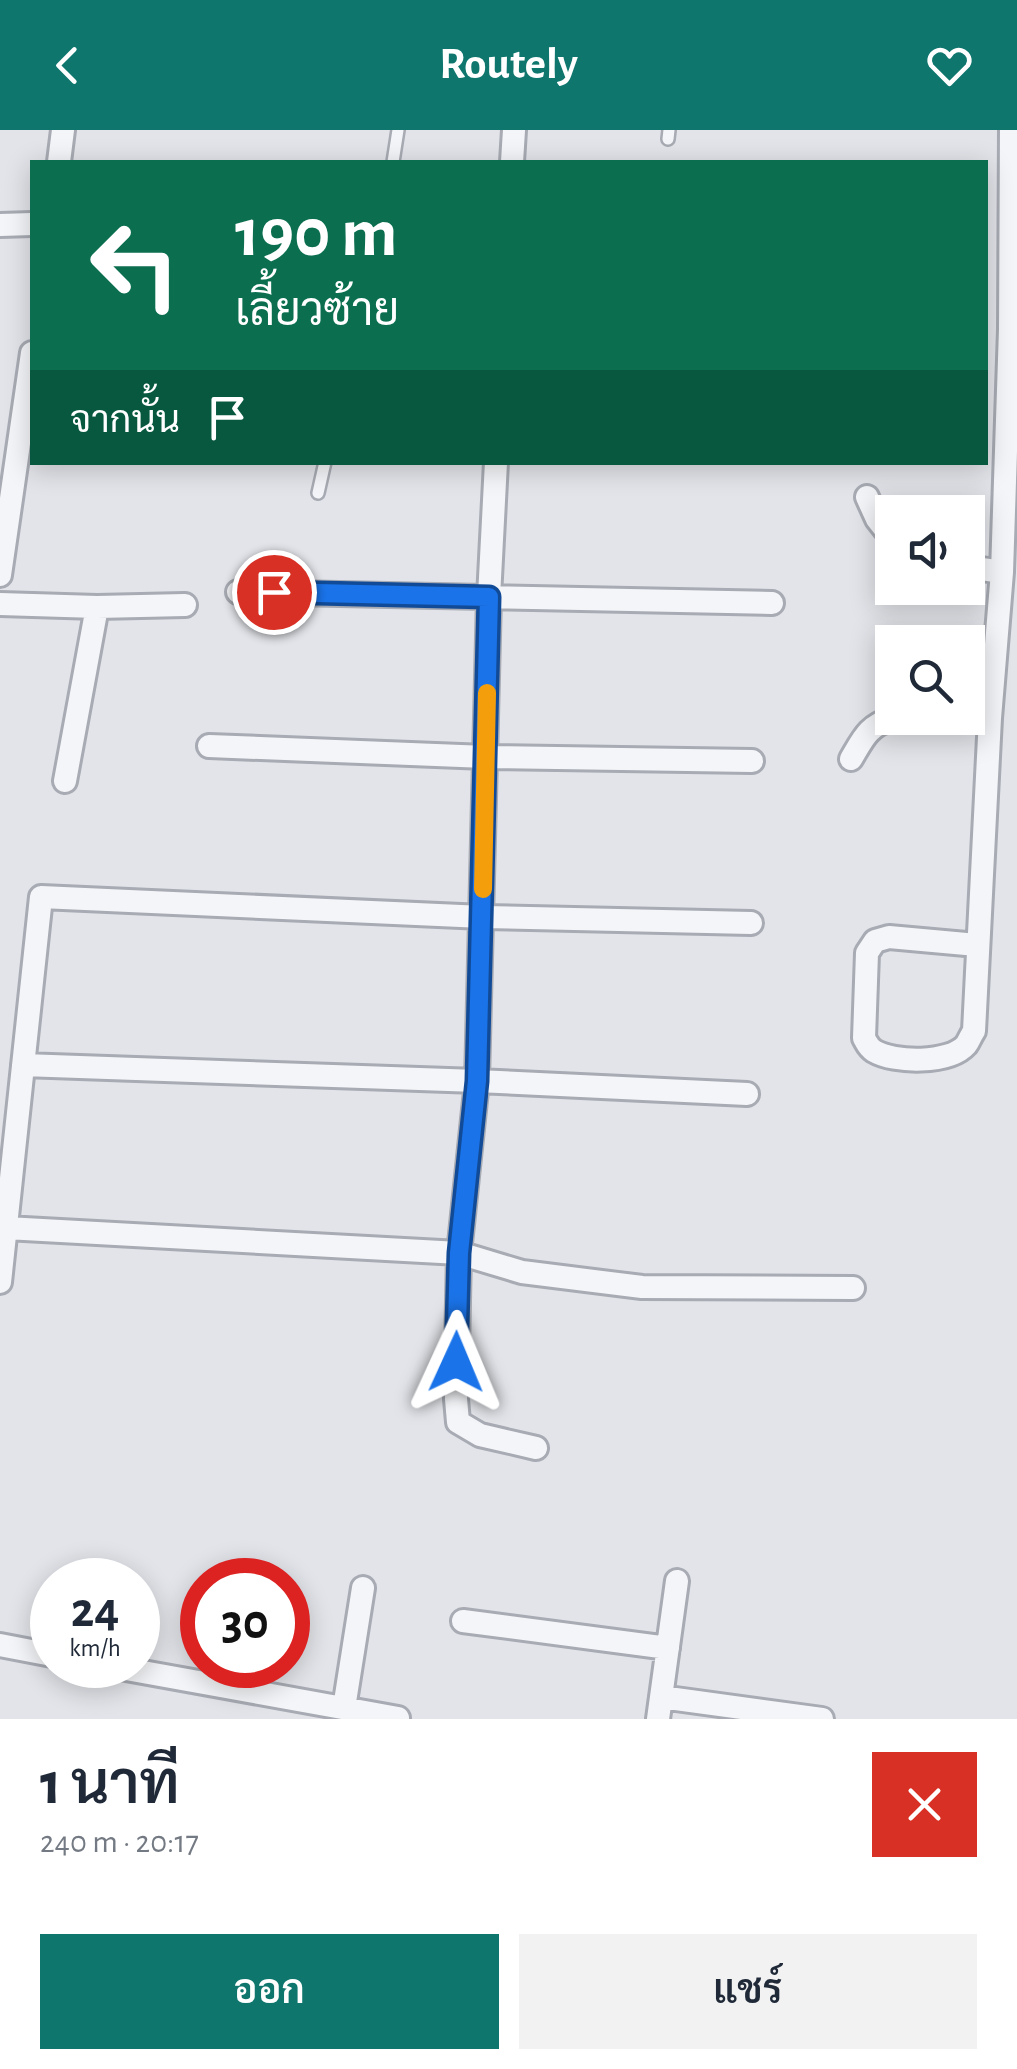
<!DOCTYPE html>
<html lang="th">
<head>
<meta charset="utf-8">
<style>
	body { margin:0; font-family:"Alegreya Sans",Sarabun,sans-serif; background:#f2f2f3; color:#1f2937; height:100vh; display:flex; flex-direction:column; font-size:38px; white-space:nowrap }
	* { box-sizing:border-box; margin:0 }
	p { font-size:32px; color:#747a83 }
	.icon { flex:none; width:55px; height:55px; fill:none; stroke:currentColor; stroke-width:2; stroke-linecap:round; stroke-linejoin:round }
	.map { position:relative; height:1589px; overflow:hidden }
	.drawer { display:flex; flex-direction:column; background:#fff; flex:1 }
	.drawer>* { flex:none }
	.hud { position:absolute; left:30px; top:30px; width:958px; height:305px; border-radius:0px; box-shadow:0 5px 25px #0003; background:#0b6e4f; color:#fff; overflow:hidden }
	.fabs { position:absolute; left:875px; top:365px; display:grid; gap:20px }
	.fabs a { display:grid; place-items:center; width:110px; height:110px; border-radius:0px; background:#fff; box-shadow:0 5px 25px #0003; font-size:50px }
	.speed { position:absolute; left:30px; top:1428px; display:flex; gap:20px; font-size:50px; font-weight:700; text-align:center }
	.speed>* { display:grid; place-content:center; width:130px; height:130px; border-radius:50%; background:#fff; box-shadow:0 5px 25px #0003; line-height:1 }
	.speed small { font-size:25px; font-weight:400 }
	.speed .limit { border:15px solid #d22; background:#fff; color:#111 }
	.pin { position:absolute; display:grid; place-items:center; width:85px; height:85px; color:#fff; margin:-42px; border:5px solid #fff; border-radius:50%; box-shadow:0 2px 10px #0007 }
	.me { position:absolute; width:110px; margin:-55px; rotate:1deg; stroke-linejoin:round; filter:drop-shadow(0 0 8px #0008) }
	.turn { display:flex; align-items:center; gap:35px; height:210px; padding:0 40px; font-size:45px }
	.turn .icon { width:130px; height:130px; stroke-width:2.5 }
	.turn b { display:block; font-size:70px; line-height:85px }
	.then { display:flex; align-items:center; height:95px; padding:0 40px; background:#0003; gap:20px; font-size:38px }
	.round { display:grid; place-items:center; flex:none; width:105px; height:105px; border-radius:0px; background:#f2f2f3 }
	.headline { display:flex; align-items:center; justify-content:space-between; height:170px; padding:0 40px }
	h1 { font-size:60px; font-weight:600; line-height:75px }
	.action { display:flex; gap:20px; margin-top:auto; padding:20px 40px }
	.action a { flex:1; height:115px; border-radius:0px; background:#0f766e; color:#fff; font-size:40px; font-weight:600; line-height:115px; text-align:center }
	.action a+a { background:#f2f2f3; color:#1f2937 }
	header { display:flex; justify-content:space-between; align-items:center; height:130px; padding:0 40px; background:#0f766e; color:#fff; font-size:45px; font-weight:600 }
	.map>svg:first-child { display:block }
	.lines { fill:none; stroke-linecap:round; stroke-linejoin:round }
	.service-casing { stroke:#a8abb3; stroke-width:16 }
	.minor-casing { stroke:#a8abb3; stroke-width:28 }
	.service { stroke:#f4f5f8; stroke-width:11 }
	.minor { stroke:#f4f5f8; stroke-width:22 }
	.route-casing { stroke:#114b97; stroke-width:25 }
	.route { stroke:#1a73e8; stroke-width:18 }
	.slow { stroke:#f59e0b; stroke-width:18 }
</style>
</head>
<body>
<header><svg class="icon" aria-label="back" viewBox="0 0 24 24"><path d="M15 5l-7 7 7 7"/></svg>Routely<svg class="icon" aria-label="heart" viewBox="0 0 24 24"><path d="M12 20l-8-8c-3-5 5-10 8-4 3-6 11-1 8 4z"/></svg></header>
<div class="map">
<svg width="1017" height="1589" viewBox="0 0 1017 1589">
	<rect width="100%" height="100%" fill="#e2e4e9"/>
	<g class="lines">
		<!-- service casing -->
		<g class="service-casing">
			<path id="service" d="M 668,9 L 669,0
				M 393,32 L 398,0
				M 318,363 L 325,332"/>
		</g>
		<!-- minor casing -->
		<g class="minor-casing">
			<path id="minor" d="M 59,32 L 63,0
				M 512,32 L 514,0
				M 0,95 L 32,94
				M 496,332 L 489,467 L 477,951 L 459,1123 L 456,1269 L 458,1292 L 480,1305 L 536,1318
				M 867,367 L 877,389 L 892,408
				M 968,437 L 1002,442
				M 0,445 L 32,223
				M 238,462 L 772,473
				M 0,474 L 97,477 L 185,475
				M 209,616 L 486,627 L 752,631
				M 851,629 C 864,607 868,596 893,588
				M 65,651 L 97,477
				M 977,815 L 889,807 L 875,811 L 867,823 L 864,908 C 868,915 868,917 874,921 C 894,933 949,934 966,915 C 969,911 971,905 974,901 L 990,588 L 1002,442 L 1010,199 L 1011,0
				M 23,935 L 477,951 L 747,964
				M 6,1098 L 459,1123 L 522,1142 L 642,1157 L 853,1158
				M 0,1152 L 41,767 L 483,787 L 751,793
				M 95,1450 L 95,1446
				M 463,1491 L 668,1518
				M 0,1515 L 52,1525
				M 104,1535 L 398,1588
				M 661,1567 L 822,1589
				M 344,1578 L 363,1458
				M 658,1589 L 677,1451"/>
		</g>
		<!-- service -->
		<use href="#service" class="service"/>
		<!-- minor -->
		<use href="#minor" class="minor"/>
	</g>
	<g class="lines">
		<!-- route casing -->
		<g class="route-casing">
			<path id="route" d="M 274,462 L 489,467 L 477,951 L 459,1123 L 456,1232"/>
		</g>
		<!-- route -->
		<use href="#route" class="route"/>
		<!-- slow -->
		<path class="slow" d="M 483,759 L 487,563"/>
	</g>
</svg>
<div class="fabs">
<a><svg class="icon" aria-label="sound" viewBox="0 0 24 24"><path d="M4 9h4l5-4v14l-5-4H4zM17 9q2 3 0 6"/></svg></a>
<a><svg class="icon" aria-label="search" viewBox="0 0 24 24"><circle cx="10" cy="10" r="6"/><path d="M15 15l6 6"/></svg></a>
</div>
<div class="speed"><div>24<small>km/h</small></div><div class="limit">30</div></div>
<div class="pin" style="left:274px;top:462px;background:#d93025"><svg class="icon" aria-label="arrive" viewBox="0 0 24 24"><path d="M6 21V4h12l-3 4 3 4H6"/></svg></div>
<svg class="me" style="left:456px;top:1232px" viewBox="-20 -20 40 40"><path d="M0-17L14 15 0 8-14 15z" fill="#1a73e8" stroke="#fff" stroke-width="4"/></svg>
<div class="hud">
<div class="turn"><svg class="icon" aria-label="left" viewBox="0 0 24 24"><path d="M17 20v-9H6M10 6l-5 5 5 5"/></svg><div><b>190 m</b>เลี้ยวซ้าย</div></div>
<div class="then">จากนั้น<svg class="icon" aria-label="arrive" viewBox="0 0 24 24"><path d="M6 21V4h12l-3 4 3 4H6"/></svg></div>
</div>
</div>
<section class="drawer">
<div class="headline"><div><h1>1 นาที</h1><p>240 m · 20:17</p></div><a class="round" style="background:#d93025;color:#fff"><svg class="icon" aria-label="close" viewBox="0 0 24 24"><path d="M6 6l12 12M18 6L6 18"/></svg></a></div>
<div class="action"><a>ออก</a><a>แชร์</a></div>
</section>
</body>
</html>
